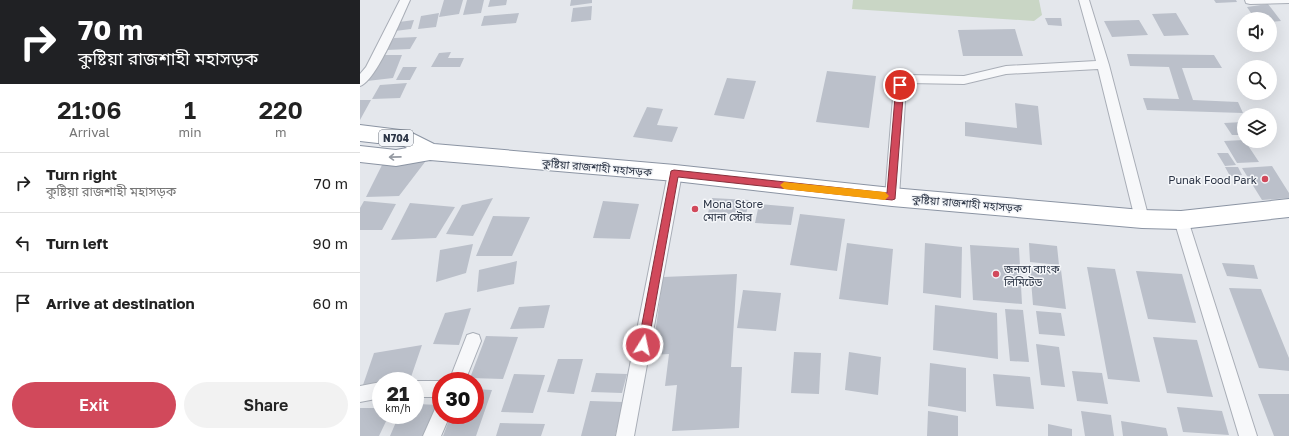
<!DOCTYPE html>
<html lang="en">
<head>
<meta charset="utf-8">
<style>
	body { margin:0; font-family:"Golos Text","Noto Sans Bengali",sans-serif; background:#f2f2f2; color:#222; height:100vh; display:flex; flex-direction:column; font-size:15px; white-space:nowrap }
	* { box-sizing:border-box; margin:0 }
	p { font-size:13px; color:#767676 }
	.icon { flex:none; width:22px; height:22px; fill:none; stroke:currentColor; stroke-width:2; stroke-linecap:round; stroke-linejoin:round }
	.map { position:relative; flex:1; overflow:hidden }
	.side { display:flex; flex-direction:column; background:#fff; width:360px }
	.side>* { flex:none }
	.banner { background:#202124; color:#fff; overflow:hidden }
	.fabs { position:absolute; left:877px; top:12px; display:grid; gap:8px }
	.fabs a { display:grid; place-items:center; width:40px; height:40px; border-radius:50%; background:#fff; box-shadow:0 4px 16px #0002; font-size:20px }
	.speed { position:absolute; left:12px; top:372px; display:flex; gap:8px; font-size:20px; font-weight:700; text-align:center }
	.speed>* { display:grid; place-content:center; width:52px; height:52px; border-radius:50%; background:#fff; box-shadow:0 4px 16px #0002; line-height:1 }
	.speed small { font-size:10px; font-weight:400 }
	.speed .limit { border:6px solid #d22; background:#fff; color:#111 }
	.pin { position:absolute; display:grid; place-items:center; width:34px; height:34px; color:#fff; margin:-17px; border:2px solid #fff; border-radius:50%; box-shadow:0 1px 4px #0007 }
	.me { position:absolute; width:44px; margin:-22px; rotate:10deg; stroke-linejoin:round; filter:drop-shadow(0 0 3px #0008) }
	.turn { display:flex; align-items:center; gap:14px; height:84px; padding:0 12px; font-size:18px }
	.turn .icon { width:52px; height:52px; stroke-width:2.5 }
	.turn b { display:block; font-size:28px; line-height:34px }
	.eta { display:flex; justify-content:space-evenly; align-items:center; height:68px; text-align:center }
	.eta b { font-size:24px; font-weight:600; line-height:28px }
	.action { display:flex; gap:8px; margin-top:auto; padding:8px 12px }
	.action a { flex:1; height:46px; border-radius:24px; background:#d1495b; color:#fff; font-size:16px; font-weight:600; line-height:46px; text-align:center }
	.action a+a { background:#f2f2f2; color:#222 }
	ul { padding:0; list-style:none }
	li { display:flex; align-items:center; gap:12px; height:60px; padding:0 12px; border-top:1px solid #e0e0e0 }
	li div { flex:1 }
	li b { display:block; font-size:15px }
	li em { font-style:normal }
	main { display:flex; flex:1; min-height:0 }
	.map>svg:first-child { display:block }
	.green { fill:#c9d6c5 }
	.building { fill:#bbc0ca }
	.lines { fill:none; stroke-linecap:round; stroke-linejoin:round }
	.street-casing { stroke:#a9aeb7; stroke-width:2 }
	.highway-casing { stroke:#8b94a3; stroke-width:2 }
	.street { fill:#f7f8fa; fill-rule:evenodd }
	.highway { fill:#fff; fill-rule:evenodd }
	.oneway { stroke:#959aa2 }
	.route { fill:#d1495b; stroke:#882f3b }
	.slow { fill:#f59e0b }
	.poi-dot { fill:#d1495b; stroke:#f4f6f9; stroke-width:1.5 }
	.labels { text-anchor:middle; dominant-baseline:central; stroke-width:3; stroke-linejoin:round; paint-order:stroke }
	.shield { fill:#f4f6f9; stroke:#676e7b; stroke-width:1 }
	.shield-label { font-size:10px; font-weight:bold; fill:#2b3445 }
	.street-label { font-size:11px; fill:#2b3445; stroke:#f4f6f9 }
	.poi-label { font-size:11px; fill:#2b3445; stroke:#f4f6f9; text-anchor:start }
</style>
</head>
<body>
<main>
<section class="side">
<div class="banner">
<div class="turn"><svg class="icon" aria-label="right" viewBox="0 0 24 24"><path d="M7 20v-9h11M14 6l5 5-5 5"/></svg><div><b>70 m</b>কুষ্টিয়া রাজশাহী মহাসড়ক</div></div>
</div>
<div class="eta">
<div><b>21:06</b><p>Arrival</p></div>
<div><b>1</b><p>min</p></div>
<div><b>220</b><p>m</p></div>
</div>
<ul>
<li><svg class="icon" aria-label="right" viewBox="0 0 24 24"><path d="M7 20v-9h11M14 6l5 5-5 5"/></svg><div><b>Turn right</b><p>কুষ্টিয়া রাজশাহী মহাসড়ক</p></div><em>70 m</em></li>
<li><svg class="icon" aria-label="left" viewBox="0 0 24 24"><path d="M17 20v-9H6M10 6l-5 5 5 5"/></svg><div><b>Turn left</b></div><em>90 m</em></li>
<li><svg class="icon" aria-label="arrive" viewBox="0 0 24 24"><path d="M6 21V4h12l-3 4 3 4H6"/></svg><div><b>Arrive at destination</b></div><em>60 m</em></li>
</ul>
<div class="action"><a>Exit</a><a>Share</a></div>
</section>
<div class="map">
<svg width="929" height="436" viewBox="0 0 929 436">
	<rect width="100%" height="100%" fill="#e4e7ec"/>
	<!-- green -->
	<path class="green" d="M 493,0 L 679,0 L 682,15 L 674,21 L 492,9 Z"/>
	<!-- building -->
	<path class="building" d="M 84,0 L 103,0 L 99,14 L 79,17 Z
		M 107,0 L 124,0 L 121,13 L 103,15 Z
		M 130,0 L 147,0 L 146,5 L 128,7 Z
		M 211,0 L 232,0 L 232,3 L 210,6 Z
		M 854,0 L 876,0 L 877,2 L 856,3 Z
		M 908,4 L 921,21 L 910,22 L 910,19 L 895,19 L 887,7 Z
		M 232,6 L 231,20 L 211,22 L 213,8 Z
		M 79,13 L 76,27 L 58,29 L 61,16 Z
		M 159,13 L 156,23 L 121,26 L 124,16 Z
		M 816,13 L 829,35 L 804,36 L 792,14 Z
		M 685,18 L 701,18 L 702,26 L 688,25 Z
		M 54,20 L 51,29 L 35,31 L 39,22 Z
		M 779,20 L 788,35 L 752,37 L 744,21 Z
		M 655,29 L 663,56 L 603,56 L 598,30 Z
		M 57,37 L 50,49 L 26,50 L 34,38 Z
		M 91,52 L 88,58 L 104,58 L 100,67 L 71,67 L 79,53 Z
		M 767,54 L 854,55 L 862,68 L 822,68 L 833,100 L 878,102 L 883,113 L 787,110 L 783,98 L 819,99 L 809,67 L 770,66 Z
		M 23,55 L 42,55 L 33,78 L 7,81 Z
		M 43,67 L 57,67 L 50,80 L 36,80 Z
		M 467,71 L 516,76 L 509,128 L 456,122 Z
		M 367,78 L 396,81 L 384,119 L 354,115 Z
		M 47,83 L 40,98 L 12,99 L 20,85 Z
		M 0,100 L 11,100 L 0,120 Z
		M 655,103 L 678,106 L 682,145 L 605,136 L 605,122 L 657,128 Z
		M 287,107 L 303,109 L 297,125 L 318,127 L 312,142 L 273,137 Z
		M 883,122 L 884,135 L 872,135 L 864,123 Z
		M 884,140 L 885,141 L 899,162 L 877,163 L 864,141 Z
		M 857,153 L 868,153 L 876,165 L 865,166 Z
		M 24,161 L 65,162 L 39,196 L 6,197 Z
		M 912,166 L 929,193 L 929,198 L 902,200 L 882,168 Z
		M 865,167 L 878,167 L 882,175 L 870,176 Z
		M 133,198 L 113,236 L 86,234 L 102,205 Z
		M 352,198 L 389,200 L 386,215 L 348,213 Z
		M 4,201 L 36,204 L 22,230 L 0,230 L 0,208 Z
		M 243,201 L 279,204 L 270,239 L 233,238 Z
		M 50,203 L 95,207 L 76,238 L 31,240 Z
		M 399,204 L 434,207 L 431,225 L 395,223 Z
		M 440,214 L 485,219 L 477,271 L 430,265 Z
		M 133,216 L 170,217 L 152,256 L 116,256 Z
		M 487,243 L 533,249 L 528,305 L 479,299 Z
		M 565,243 L 602,247 L 601,298 L 563,293 Z
		M 669,243 L 697,246 L 699,265 L 670,262 Z
		M 113,244 L 106,273 L 76,282 L 80,250 Z
		M 610,245 L 659,248 L 662,304 L 613,300 Z
		M 157,261 L 154,284 L 117,292 L 119,270 Z
		M 862,263 L 894,265 L 898,279 L 867,276 Z
		M 727,267 L 755,269 L 780,382 L 748,379 Z
		M 670,268 L 701,270 L 706,309 L 673,305 Z
		M 776,271 L 822,274 L 836,323 L 788,319 Z
		M 377,274 L 371,367 L 382,367 L 379,428 L 312,431 L 317,385 L 305,386 L 309,354 L 292,355 L 303,277 Z
		M 869,288 L 901,289 L 929,358 L 929,371 L 899,368 Z
		M 383,290 L 421,293 L 416,331 L 377,328 Z
		M 190,305 L 184,328 L 150,329 L 159,307 Z
		M 575,305 L 637,313 L 638,359 L 573,350 Z
		M 111,308 L 99,345 L 73,344 L 85,313 Z
		M 645,309 L 663,310 L 669,362 L 650,361 Z
		M 676,311 L 701,313 L 705,336 L 679,334 Z
		M 126,336 L 158,337 L 143,379 L 110,378 Z
		M 793,337 L 837,340 L 853,397 L 807,393 Z
		M 676,344 L 699,347 L 705,387 L 681,385 Z
		M 62,345 L 50,380 L 21,381 L 21,383 L 3,385 L 14,353 Z
		M 434,352 L 461,353 L 459,394 L 431,393 Z
		M 489,352 L 521,357 L 518,395 L 485,390 Z
		M 198,359 L 223,359 L 214,394 L 187,392 Z
		M 570,363 L 606,368 L 606,412 L 568,406 Z
		M 712,371 L 742,373 L 748,404 L 717,401 Z
		M 236,373 L 267,374 L 262,393 L 231,392 Z
		M 154,374 L 185,375 L 173,413 L 141,412 Z
		M 633,374 L 670,377 L 674,409 L 636,406 Z
		M 115,389 L 132,390 L 116,436 L 83,436 L 91,415 L 115,415 Z
		M 898,394 L 929,394 L 929,436 L 914,436 Z
		M 230,401 L 263,402 L 255,436 L 221,436 Z
		M 55,404 L 81,405 L 68,436 L 30,436 L 39,415 L 55,415 Z
		M 817,407 L 862,411 L 869,435 L 823,432 Z
		M 0,408 L 21,408 L 21,415 L 29,415 L 19,436 L 0,436 Z
		M 568,411 L 598,416 L 598,436 L 567,436 Z
		M 721,411 L 751,415 L 754,436 L 725,436 Z
		M 761,421 L 806,428 L 808,436 L 763,436 Z
		M 140,423 L 185,424 L 181,436 L 136,436 Z
		M 688,424 L 712,429 L 712,436 L 688,436 Z"/>
	<g class="lines">
		<!-- street casing -->
		<g class="street-casing">
			<path id="street" d="M 40,0 L 50,0 C 42,17 16,82 0,86 L 0,74 L 6,67 Z
				M 719,0 L 729,0 L 749,65 L 789,219 L 787,223 L 782,225 L 777,223 L 775,219 L 738,69 L 646,74 L 604,84 L 549,83 L 546,86 L 539,197 L 537,201 L 532,203 L 527,201 L 525,197 L 534,85 C 537,80 541,76 546,75 L 604,76 L 646,66 L 736,61 Z
				M 885,0 L 929,0 L 929,3 L 890,4 L 886,3 Z
				M 315,168 L 320,169 L 322,173 L 274,436 L 256,436 L 308,173 L 310,169 Z
				M 821,214 L 826,216 L 828,220 L 897,436 L 879,436 L 814,220 L 816,216 Z
				M 113,333 L 119,335 L 121,341 L 105,381 L 89,381 L 107,335 Z
				M 54,381 L 82,381 L 81,397 L 55,397 Z
				M 21,382 L 21,398 L 0,402 L 0,386 Z
				M 81,406 L 81,415 L 90,415 L 81,436 L 63,436 L 75,409 Z"/>
		</g>
		<!-- highway casing -->
		<g class="highway-casing">
			<path id="highway" d="M 0,125 L 48,131 L 74,144 L 315,165 L 532,188 L 782,210 L 821,211 L 929,199 L 929,217 L 821,229 L 782,228 L 532,206 L 315,181 L 70,160 L 36,166 L 0,162 L 0,146 L 36,150 L 47,148 L 44,146 L 0,141 Z"/>
		</g>
		<!-- street -->
		<use href="#street" class="street"/>
		<!-- highway -->
		<use href="#highway" class="highway"/>
	</g>
	<!-- one-way arrows -->
	<defs><path id="oneway-shaft" d="M-6 0H5M1.5-3L5.5 0L1.5 3" fill="none" stroke-width="1.6" stroke-linecap="round" stroke-linejoin="round"/></defs>
	<use class="oneway" href="#oneway-shaft" transform="translate(35 157) rotate(179)"/>
	<!-- route -->
	<path class="route" d="M 540,82 L 544,85 L 535,199 L 532,200 L 318,177 L 288,345 L 287,348 L 283,350 L 279,348 L 278,345 L 311,171 L 314,170 L 527,193 L 536,85 Z"/>
	<!-- slow -->
	<path class="slow" d="M 424,182 L 525,192 L 529,196 L 525,200 L 424,189 L 420,185 Z"/>
	<!-- markers -->
	<g class="poi-dot">
		<circle cx="905" cy="179" r="4"/>
		<circle cx="335" cy="209" r="4"/>
		<circle cx="636" cy="274" r="4"/>
	</g>
	<g class="labels">
		<!-- shield labels -->
		<rect class="shield" x="19" y="130" width="34" height="16" rx="3"/>
		<g class="shield-label">
			<text x="36" y="138">N704</text>
		</g>
		<!-- street labels -->
		<g class="street-label">
			<text transform="translate(237 167) rotate(5)">কুষ্টিয়া রাজশাহী মহাসড়ক</text>
			<text transform="translate(607 203) rotate(5)">কুষ্টিয়া রাজশাহী মহাসড়ক</text>
		</g>
		<!-- poi labels -->
		<g class="poi-label">
			<text x="897" y="179" text-anchor="end">Punak Food Park</text>
			<text x="343" y="203">Mona Store<tspan x="343" dy="13">মোনা স্টোর</tspan></text>
			<text x="644" y="268">জনতা ব্যাংক<tspan x="644" dy="13">লিমিটেড</tspan></text>
		</g>
	</g>
</svg>
<div class="fabs">
<a><svg class="icon" aria-label="sound" viewBox="0 0 24 24"><path d="M4 9h4l5-4v14l-5-4H4zM17 9q2 3 0 6"/></svg></a>
<a><svg class="icon" aria-label="search" viewBox="0 0 24 24"><circle cx="10" cy="10" r="6"/><path d="M15 15l6 6"/></svg></a>
<a><svg class="icon" aria-label="layers" viewBox="0 0 24 24"><path d="M12 4l9 5-9 5-9-5zM3 14l9 5 9-5"/></svg></a>
</div>
<div class="speed"><div>21<small>km/h</small></div><div class="limit">30</div></div>
<div class="pin" style="left:540px;top:85px;background:#d93025"><svg class="icon" aria-label="arrive" viewBox="0 0 24 24"><path d="M6 21V4h12l-3 4 3 4H6"/></svg></div>
<svg class="me" style="left:283px;top:345px" viewBox="-20 -20 40 40"><circle r="17" fill="#d1495b" stroke="#fff" stroke-width="3"/><path d="M0-11L8 9 0 5-8 9z" fill="#fff"/></svg>
</div>
</main>
</body>
</html>
